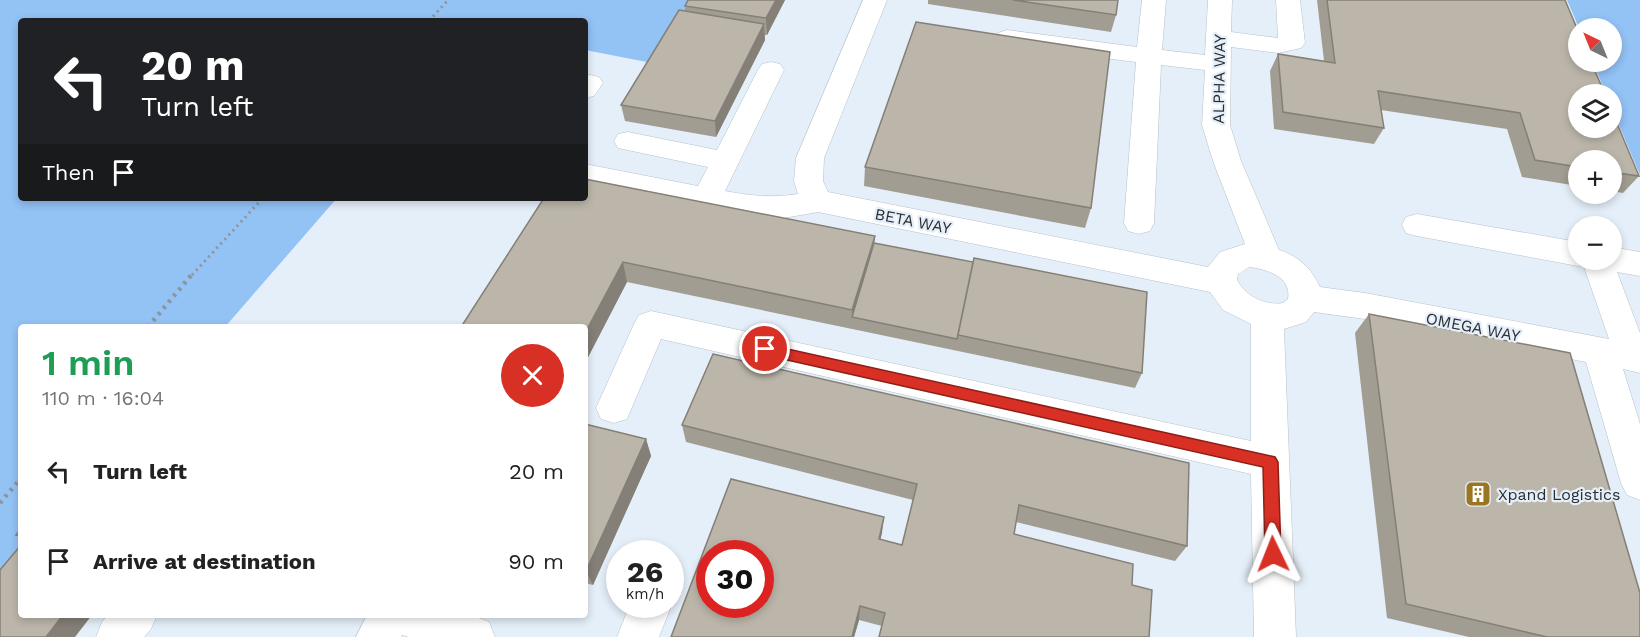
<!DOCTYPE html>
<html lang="en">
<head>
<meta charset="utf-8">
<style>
	body { margin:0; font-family:"Work Sans",sans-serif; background:#f2f2f2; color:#222; height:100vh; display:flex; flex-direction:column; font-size:22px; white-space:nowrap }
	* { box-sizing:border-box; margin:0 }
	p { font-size:20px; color:#767676 }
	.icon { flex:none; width:33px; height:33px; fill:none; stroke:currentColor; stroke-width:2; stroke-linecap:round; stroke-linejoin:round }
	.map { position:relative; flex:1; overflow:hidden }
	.side { position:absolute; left:18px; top:324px; width:570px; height:294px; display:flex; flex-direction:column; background:#fff; border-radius:6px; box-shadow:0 3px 9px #0003 }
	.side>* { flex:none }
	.hud { position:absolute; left:18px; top:18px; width:570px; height:183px; border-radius:6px; box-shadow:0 3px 9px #0003; background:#202124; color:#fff; overflow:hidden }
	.needle { width:39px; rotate:317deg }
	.controls { position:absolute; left:1568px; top:18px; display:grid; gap:12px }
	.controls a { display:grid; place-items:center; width:54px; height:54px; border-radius:50%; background:#fff; box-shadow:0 3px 9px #0003; font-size:30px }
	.speed { position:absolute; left:606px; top:540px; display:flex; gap:12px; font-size:30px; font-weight:700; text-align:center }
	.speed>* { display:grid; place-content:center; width:78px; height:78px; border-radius:50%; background:#fff; box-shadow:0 3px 9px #0003; line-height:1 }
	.speed small { font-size:15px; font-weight:400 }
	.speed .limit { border:9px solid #d22; background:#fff; color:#111 }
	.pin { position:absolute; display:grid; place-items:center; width:51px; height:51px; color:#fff; margin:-26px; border:3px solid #fff; border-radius:50%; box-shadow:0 2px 6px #0007 }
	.me { position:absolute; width:66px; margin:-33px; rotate:358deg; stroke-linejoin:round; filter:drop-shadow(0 0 4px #0008) }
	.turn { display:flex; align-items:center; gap:21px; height:126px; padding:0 24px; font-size:27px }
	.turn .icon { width:78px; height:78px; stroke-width:2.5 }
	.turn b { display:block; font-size:42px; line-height:51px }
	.then { display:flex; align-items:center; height:57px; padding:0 24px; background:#0003; gap:12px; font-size:22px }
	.round { display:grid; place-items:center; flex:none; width:63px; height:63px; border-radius:32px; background:#f2f2f2 }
	.overview { display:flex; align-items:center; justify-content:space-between; height:102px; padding:0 24px }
	h1 { font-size:36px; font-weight:600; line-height:45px; color:#1e9e55 }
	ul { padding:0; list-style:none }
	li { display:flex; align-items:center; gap:18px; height:90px; padding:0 24px }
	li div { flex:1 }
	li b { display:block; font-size:22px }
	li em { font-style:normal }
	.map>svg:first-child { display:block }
	.green { fill:#93c2f5 }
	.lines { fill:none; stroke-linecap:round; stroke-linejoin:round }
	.minor-casing { stroke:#b7c0ca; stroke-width:1 }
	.path-far1 { stroke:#8e949c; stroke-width:3; stroke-dasharray:2 4; stroke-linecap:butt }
	.path { stroke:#8e949c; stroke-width:4.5; stroke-dasharray:3 5; stroke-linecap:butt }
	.minor { fill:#fff; fill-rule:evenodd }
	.wall { fill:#a29d92 }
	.shaded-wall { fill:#847f77 }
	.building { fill:#bcb6aa; stroke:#847f77; stroke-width:1.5; fill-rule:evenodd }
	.route { fill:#d93025; stroke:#8d1f18; stroke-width:1.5 }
	.labels { text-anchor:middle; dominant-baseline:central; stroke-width:4.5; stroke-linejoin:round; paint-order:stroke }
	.street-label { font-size:16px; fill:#2a2d31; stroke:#e5eff9 }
	.poi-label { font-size:16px; fill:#2a2d31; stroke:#e5eff9; text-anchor:start }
</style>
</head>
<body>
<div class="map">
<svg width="1640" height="637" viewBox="0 0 1640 637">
	<rect width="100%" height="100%" fill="#e5eff9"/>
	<!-- green -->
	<path class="green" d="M 0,0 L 691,0 L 652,63 L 585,50 L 585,21 L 21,21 L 21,198 L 337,198 L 225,327 L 21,327 L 21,561 L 0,585 Z
		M 1567,0 L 1640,0 L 1640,175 L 1611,106 L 1611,94 L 1606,94 L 1593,62 L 1611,62 L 1611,28 L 1579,28 Z"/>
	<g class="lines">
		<!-- minor casing -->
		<g class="minor-casing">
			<path id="minor" d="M 863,0 L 887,0 L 824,158 L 823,181 L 828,192 L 1208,267 L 1220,252 L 1245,244 L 1213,161 L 1202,125 L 1205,70 L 1161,65 L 1154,223 L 1150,231 L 1139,234 L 1128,231 L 1124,223 L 1136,62 L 1007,46 L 998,43 L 994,38 L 998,33 L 1007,30 L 1137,47 L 1142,0 L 1166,0 L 1162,50 L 1205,55 L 1208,0 L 1232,0 L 1231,32 L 1278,38 L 1276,0 L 1300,0 L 1305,43 L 1301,48 L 1278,53 L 1231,47 L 1230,125 L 1241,161 L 1279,250 C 1300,257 1311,268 1320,287 L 1365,293 L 1609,339 L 1583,264 L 1578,266 L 1417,236 L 1406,233 L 1402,225 L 1406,217 L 1417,214 L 1578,242 L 1578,260 L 1611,260 L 1611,247 L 1640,252 L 1640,276 L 1617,272 L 1640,333 L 1640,373 L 1623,369 L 1640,424 L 1640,500 L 1627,495 L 1621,483 L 1586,362 L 1365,319 L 1314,312 L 1306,322 L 1284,329 L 1296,637 L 1254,637 L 1251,474 L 661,339 L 627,419 L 614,423 L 601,419 L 596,408 L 634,324 L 639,315 L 651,311 L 1251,441 L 1251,324 L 1223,310 L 1210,292 L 818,212 L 778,219 L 753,218 L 585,184 L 585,164 L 698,186 L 708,167 L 618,148 L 614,141 L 618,134 L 628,132 L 717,150 L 758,70 L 762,64 L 771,62 L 780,64 L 784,70 L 725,191 C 751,196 773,198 798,194 L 794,181 L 796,158 ZM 1249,267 C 1267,269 1292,277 1288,299 L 1283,303 C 1265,306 1245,296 1237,280 L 1238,274 Z
				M 590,75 L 599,77 L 603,83 L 594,96 L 585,98 L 585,76 Z
				M 670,602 L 672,604 L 659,637 L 617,637 L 630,604 L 670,604 Z
				M 108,615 L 157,615 L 151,629 L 144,637 L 96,637 L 102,622 Z
				M 367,615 L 471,615 L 489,622 L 495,637 L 409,637 L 402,635 L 401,637 L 356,637 Z"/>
		</g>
		<!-- path-far1 -->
		<path class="path-far1" d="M 429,21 L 448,0
			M 192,275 L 263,198"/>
		<!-- path -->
		<path class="path" d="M 148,327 L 193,273
			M 0,503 L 21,478"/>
		<!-- minor -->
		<use href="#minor" class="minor"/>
	</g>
	<!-- wall -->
	<path class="wall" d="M 688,0 L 785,0 L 767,35 L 765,35 L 765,40 L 716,137 L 625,121 L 621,105 L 685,11 L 685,6 Z
		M 928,0 L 1118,0 L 1116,15 L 1111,32 L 928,4 Z
		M 1317,0 L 1565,0 L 1639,176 L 1623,193 L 1611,191 L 1611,160 L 1578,160 L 1578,186 L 1522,177 L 1507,129 L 1381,110 L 1384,128 L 1374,144 L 1274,129 L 1270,71 L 1278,54 L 1324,61 Z
		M 865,167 L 1091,208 L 1085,228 L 864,186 Z
		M 544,198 L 875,236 L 874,243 L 1142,373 L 1135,388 L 627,282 L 585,363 L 585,327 Z
		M 1369,314 L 1640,637 L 1469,637 L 1387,618 L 1355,333 Z
		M 713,354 L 1187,546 L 1175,561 L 1016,522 L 882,626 L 859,620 L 854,637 L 671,637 L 882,533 L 880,539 L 902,545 L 913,500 L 686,442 L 682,425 Z
		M 585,424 L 646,439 L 651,456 L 593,585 L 585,583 Z"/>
	<!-- shaded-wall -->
	<path class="shaded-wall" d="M 776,0 L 785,0 L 767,35 L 766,18 Z
		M 764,24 L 765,40 L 716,137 L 715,121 Z
		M 875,236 L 873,255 L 852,317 L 852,329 L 852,310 Z
		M 623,262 L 627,282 L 585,363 L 585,333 Z
		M 646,439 L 651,456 L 593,585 L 586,571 Z
		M 884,517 L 882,533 L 877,554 L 879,539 Z
		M 860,606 L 859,620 L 854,637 L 852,637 Z
		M 63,615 L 92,615 L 75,637 L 46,637 Z"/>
	<!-- building -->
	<path class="building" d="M 688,0 L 776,0 L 766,18 L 685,6 Z
		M 1013,0 L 1118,0 L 1116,15 Z
		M 1327,0 L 1565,0 L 1578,31 L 1578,62 L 1591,62 L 1605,94 L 1578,94 L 1578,128 L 1611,128 L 1611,109 L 1639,176 L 1611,172 L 1611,160 L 1578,160 L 1578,167 L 1535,160 L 1520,113 L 1378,91 L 1384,128 L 1283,112 L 1278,54 L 1335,63 Z
		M 679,10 L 764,24 L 715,121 L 621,105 Z
		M 916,22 L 1110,52 L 1091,208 L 865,167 Z
		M 585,179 L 875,236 L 852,310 L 623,262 L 585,333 L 585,327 L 461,327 L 544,198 L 585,198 Z
		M 874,243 L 973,262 L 957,339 L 852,317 Z
		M 974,258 L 1147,292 L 1142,373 L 958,335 Z
		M 1369,314 L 1570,353 L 1640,593 L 1640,637 L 1547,637 L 1406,604 Z
		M 713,354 L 1189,463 L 1187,546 L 1019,505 L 1014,534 L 1133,564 L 1132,585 L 1152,590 L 1149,637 L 879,637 L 885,613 L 860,606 L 852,637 L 671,637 L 731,479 L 884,517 L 879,539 L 902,545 L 917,484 L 682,425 ZM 710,554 L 760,554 L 760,604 L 710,604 Z
		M 585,424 L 646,439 L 586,571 L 585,570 Z
		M 21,529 L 21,536 L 16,535 Z
		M 21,545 L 21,615 L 63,615 L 46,637 L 0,637 L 0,570 Z"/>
	<!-- route -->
	<path class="route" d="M 765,344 L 1275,457 L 1278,462 L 1281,554 L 1279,560 L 1273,562 L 1267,560 L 1265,554 L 1263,467 L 765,355 L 760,353 L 758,349 L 760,345 Z"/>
	<!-- icons -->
	<defs>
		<g id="building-square" transform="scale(1.35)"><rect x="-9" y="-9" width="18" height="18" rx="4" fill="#9b7521" stroke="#e5eff9"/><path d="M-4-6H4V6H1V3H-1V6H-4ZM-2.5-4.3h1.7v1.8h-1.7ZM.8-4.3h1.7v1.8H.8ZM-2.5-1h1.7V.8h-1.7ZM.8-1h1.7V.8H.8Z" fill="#fff"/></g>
	</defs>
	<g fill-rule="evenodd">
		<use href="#building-square" x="1478" y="494"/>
	</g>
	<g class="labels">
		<!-- street labels -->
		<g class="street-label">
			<text transform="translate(1219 79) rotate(-89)">ALPHA WAY</text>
			<text transform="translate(913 221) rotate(11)">BETA WAY</text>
			<text transform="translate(1473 327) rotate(11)">OMEGA WAY</text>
		</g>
		<!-- poi labels -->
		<g class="poi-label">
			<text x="1498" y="494">Xpand Logistics</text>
		</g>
	</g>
</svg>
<div class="controls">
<a><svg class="needle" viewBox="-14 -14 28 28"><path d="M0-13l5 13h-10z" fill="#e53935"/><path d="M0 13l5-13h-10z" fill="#767676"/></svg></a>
<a><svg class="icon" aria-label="layers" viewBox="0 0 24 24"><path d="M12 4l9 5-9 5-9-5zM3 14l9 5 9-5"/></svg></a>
<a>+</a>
<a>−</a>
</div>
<div class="speed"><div>26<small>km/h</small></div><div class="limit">30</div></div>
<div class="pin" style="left:765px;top:349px;background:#d93025"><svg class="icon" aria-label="arrive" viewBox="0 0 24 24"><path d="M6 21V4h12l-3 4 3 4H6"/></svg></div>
<svg class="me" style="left:1273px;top:554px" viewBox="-20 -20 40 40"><path d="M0-17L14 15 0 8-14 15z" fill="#d93025" stroke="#fff" stroke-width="4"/></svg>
<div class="hud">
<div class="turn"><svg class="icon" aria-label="left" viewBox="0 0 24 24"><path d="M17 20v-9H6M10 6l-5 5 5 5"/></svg><div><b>20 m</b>Turn left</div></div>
<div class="then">Then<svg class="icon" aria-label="arrive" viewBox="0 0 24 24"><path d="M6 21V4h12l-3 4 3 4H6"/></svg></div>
</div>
<section class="side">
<div class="overview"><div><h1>1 min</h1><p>110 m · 16:04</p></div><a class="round" style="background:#d93025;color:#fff"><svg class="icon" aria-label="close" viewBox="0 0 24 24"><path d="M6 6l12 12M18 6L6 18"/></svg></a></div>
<ul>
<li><svg class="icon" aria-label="left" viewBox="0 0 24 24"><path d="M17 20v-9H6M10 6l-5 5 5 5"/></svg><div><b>Turn left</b></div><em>20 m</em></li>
<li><svg class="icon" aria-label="arrive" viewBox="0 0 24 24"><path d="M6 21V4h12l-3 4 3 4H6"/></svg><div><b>Arrive at destination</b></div><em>90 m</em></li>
</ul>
</section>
</div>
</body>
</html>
